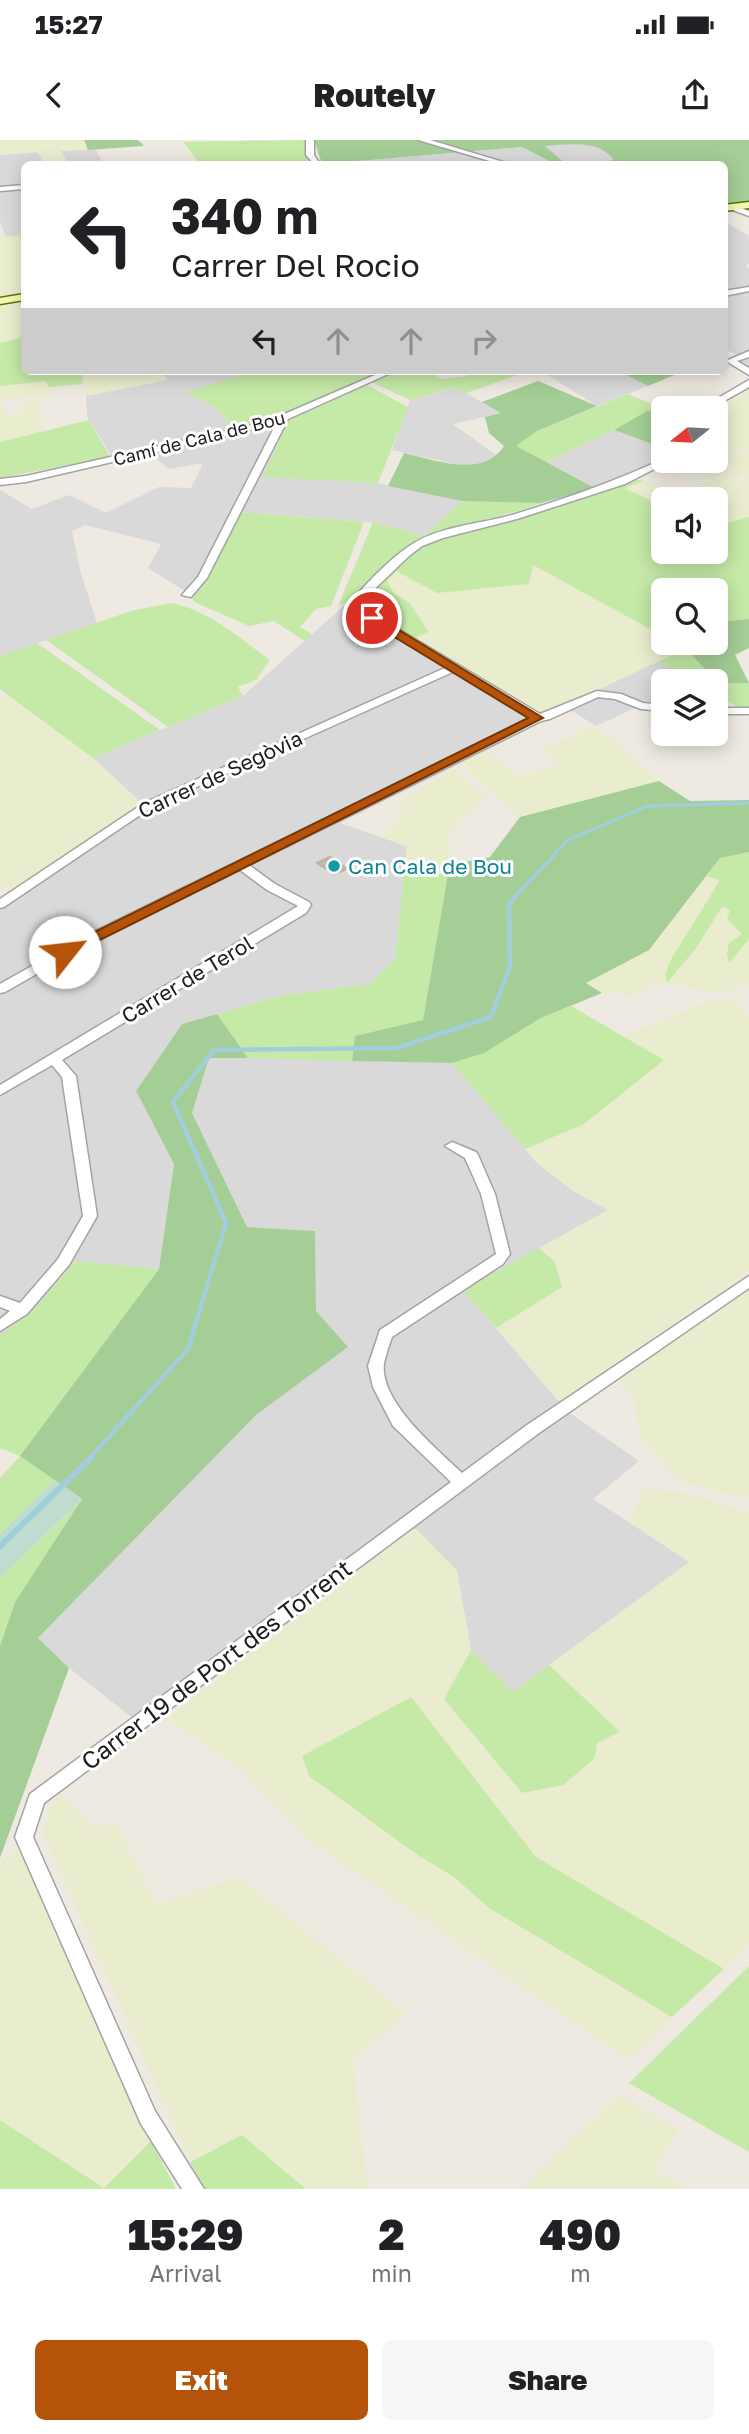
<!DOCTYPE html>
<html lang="en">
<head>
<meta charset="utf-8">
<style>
	body { margin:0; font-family:"Golos Text",sans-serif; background:#f6f6f6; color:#202124; height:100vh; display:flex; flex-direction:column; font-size:26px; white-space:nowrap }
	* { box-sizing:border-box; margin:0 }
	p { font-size:23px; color:#757577 }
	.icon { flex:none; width:38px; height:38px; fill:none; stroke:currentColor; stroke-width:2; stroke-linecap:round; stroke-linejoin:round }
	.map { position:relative; height:2049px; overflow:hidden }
	.panel { display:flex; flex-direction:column; background:#fff; flex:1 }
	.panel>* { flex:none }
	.banner { position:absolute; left:21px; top:21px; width:707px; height:214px; border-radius:10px; box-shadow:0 4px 18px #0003; background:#fff; color:#202124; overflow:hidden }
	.needle { width:46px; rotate:252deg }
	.fabs { position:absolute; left:651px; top:256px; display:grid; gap:14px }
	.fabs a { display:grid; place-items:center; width:77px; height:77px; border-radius:10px; background:#fff; box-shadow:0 4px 18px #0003; font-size:35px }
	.pin { position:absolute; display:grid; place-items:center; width:60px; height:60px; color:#fff; margin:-30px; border:4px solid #fff; border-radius:50%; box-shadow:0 2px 7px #0007 }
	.me { position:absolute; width:77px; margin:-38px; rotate:61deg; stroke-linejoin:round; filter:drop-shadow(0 0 5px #0008) }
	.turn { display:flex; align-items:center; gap:24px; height:147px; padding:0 35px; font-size:32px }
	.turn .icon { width:91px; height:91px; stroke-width:2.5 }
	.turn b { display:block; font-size:49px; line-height:60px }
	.lanes { display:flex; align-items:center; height:66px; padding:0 35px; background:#0003; justify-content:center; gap:35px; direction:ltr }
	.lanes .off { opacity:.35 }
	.eta { display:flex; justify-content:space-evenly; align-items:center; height:119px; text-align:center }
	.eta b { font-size:42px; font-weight:800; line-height:49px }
	.action { display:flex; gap:14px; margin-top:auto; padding:14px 35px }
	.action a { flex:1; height:80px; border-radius:10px; background:#b45309; color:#fff; font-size:28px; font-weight:800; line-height:80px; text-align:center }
	.action a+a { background:#f6f6f6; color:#202124 }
	.status { display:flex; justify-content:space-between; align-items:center; height:49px; padding:0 35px; background:#fff; direction:ltr }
	.status svg { height:19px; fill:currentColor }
	header { display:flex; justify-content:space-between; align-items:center; height:91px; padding:0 35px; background:#fff; font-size:32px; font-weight:800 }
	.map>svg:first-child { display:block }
	.residential { fill:#dad9d9 }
	.farmland { fill:#eaedcd }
	.grass { fill:#c5e9a7 }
	.forest { fill:#a4ce96 }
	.wetland { fill:#bfdcd0 }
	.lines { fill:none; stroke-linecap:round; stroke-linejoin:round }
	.stream-far2 { stroke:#a2cddc; stroke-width:3.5 }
	.stream-far1 { stroke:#a2cddc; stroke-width:4.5 }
	.stream { stroke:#a2cddc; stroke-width:6 }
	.building { fill:#c2bab1; stroke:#bfb1a4; stroke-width:2 }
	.street-casing { stroke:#a3a3a3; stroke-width:3 }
	.secondary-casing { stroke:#627204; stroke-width:3 }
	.street { fill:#fff; fill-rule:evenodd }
	.secondary { fill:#f3f9b4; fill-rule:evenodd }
	.route { fill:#b45309; stroke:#753606; stroke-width:2 }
	.culture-dot { fill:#0f9aa8; stroke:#fff; stroke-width:2.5 }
	.labels { text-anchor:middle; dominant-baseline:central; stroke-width:6; stroke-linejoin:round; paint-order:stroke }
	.far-street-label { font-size:18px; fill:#1c1c1c; stroke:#fff }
	.street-label { font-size:21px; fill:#1c1c1c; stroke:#fff }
	.culture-label { font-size:21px; fill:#0d838f; stroke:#fff; text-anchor:start }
	.near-street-label { font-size:24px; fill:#1c1c1c; stroke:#fff }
</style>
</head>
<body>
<div class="status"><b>15:27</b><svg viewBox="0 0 49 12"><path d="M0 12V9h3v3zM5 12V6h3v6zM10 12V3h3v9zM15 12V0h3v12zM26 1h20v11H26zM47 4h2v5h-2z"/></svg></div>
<header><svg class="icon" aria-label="back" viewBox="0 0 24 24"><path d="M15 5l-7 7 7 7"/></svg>Routely<svg class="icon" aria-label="share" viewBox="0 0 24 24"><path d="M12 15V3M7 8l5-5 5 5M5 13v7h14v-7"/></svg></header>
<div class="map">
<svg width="749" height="2049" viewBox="0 0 749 2049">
	<rect width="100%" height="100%" fill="#eeeae2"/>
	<!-- residential -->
	<path class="residential" d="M 590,2 L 605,8 L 613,21 L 594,24 L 566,24 L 544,5 Z
		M 522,7 L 555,24 L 322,24 Z
		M 95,9 L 104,24 L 68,24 L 61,11 Z
		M 38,12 L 44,24 L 24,24 L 24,95 L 6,97 L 0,82 L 0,15 Z
		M 724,81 L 749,96 L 749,124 L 746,125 L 749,129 L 749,229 L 735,222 L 743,218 L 725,209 Z
		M 161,231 L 254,231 L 210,264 L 226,277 L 229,297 L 275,286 L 265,304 L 277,305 L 264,337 L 378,343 L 462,361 L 424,396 L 378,383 L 240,372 L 191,455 L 148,428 L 161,404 L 85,385 L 72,391 L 80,430 L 97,483 L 0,516 L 0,350 L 32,369 L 69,355 L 106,373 L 159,347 L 191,348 L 203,323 L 169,329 L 150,314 L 114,321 L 87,276 L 86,256 L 167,240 Z
		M 541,231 L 619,231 L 648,246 L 597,266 Z
		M 455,247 L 502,273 L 453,284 L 497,316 L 469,327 L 392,310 L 410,260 Z
		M 614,290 L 663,308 L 663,320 L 672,320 L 669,324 L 635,339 L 600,350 L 546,322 Z
		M 349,461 L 549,579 L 340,683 L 407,706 L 395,819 L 369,844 L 279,856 L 182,884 L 136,951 L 174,1024 L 159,1129 L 76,1121 L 31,1172 L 0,1195 L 0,757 L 142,664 L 93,618 L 243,556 Z
		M 659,521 L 693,541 L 663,541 L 663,570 L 635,568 L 596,586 L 564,566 Z
		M 209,917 L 452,923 L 536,1022 L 573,1051 L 609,1070 L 463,1150 L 567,1271 L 639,1321 L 593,1359 L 690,1422 L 513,1552 L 471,1510 L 457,1431 L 416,1389 L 384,1391 L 135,1580 L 69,1528 L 38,1498 L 256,1275 L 347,1207 L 316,1171 L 314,1091 L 247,1087 L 192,973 Z"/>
	<!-- farmland -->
	<path class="farmland" d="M 0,0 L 84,0 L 88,10 L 61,11 L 68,24 L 44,24 L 38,12 L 0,15 Z
		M 24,95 L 24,154 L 0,158 L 0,98 Z
		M 24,160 L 24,197 L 0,203 L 0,165 Z
		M 82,231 L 161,231 L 167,240 L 86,256 Z
		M 47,241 L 50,261 L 38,257 L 1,259 L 4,274 L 23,273 L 23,262 L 40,261 L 43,291 L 0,302 L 0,246 Z
		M 749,245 L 749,313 L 716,300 L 716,268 L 711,268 Z
		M 716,305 L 749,316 L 749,339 L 698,320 L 716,320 Z
		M 685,321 L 749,343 L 749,368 L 744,371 L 749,373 L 749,377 L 716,386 L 716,359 L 663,359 L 663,366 L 623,347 L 644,341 L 680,353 L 714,339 L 678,324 Z
		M 533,425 L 663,496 L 663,502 L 675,502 L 686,508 L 548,573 L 539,573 L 412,499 L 428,492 L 410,463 L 393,452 L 386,441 L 396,431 L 437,453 L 529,444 Z
		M 9,555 L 93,618 L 143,664 L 10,751 L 0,742 L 0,558 Z
		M 596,586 L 659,641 L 520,677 L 465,629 L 469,627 L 461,623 L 485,611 L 520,637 L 559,624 L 541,609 Z
		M 454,628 L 488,659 L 456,682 L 447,704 L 456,724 L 440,733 L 404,733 L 407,707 L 381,697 L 405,673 L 394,666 Z
		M 707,736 L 720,740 L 670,821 L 667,842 L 697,807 L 722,767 L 731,769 L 742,795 L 729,822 L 749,799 L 749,844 L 723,854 L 667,843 L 652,845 L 627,857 L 618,851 L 606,855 L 586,843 L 649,810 Z
		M 714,859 L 739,859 L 738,865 L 743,872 L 749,875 L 749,1131 L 560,1262 L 496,1188 L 562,1147 L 555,1122 L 539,1108 L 608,1070 L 573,1051 L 536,1022 L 525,1009 L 584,984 L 663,920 L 625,898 L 630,893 Z
		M 749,1148 L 749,1359 L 682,1342 L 641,1300 L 633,1257 L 617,1238 Z
		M 645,1349 L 686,1353 L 749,1372 L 749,1804 L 724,1829 L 536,1717 L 411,1558 L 419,1716 L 454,1737 L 489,1768 L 672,1877 L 629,1920 L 309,1701 L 243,1631 L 166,1579 L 329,1452 L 416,1389 L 457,1431 L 471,1510 L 444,1560 L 597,1603 L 620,1593 L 549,1525 L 689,1422 L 629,1382 Z
		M 62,1654 L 94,1688 L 116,1682 L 156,1764 L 238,1737 L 406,1873 L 353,1920 L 368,2049 L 306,2049 L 242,1995 L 190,2021 L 43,1694 L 49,1667 Z
		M 21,1707 L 151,2001 L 105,2048 L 0,1980 L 0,1720 Z
		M 618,1955 L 678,1988 L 654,2030 L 686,2049 L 522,2049 Z"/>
	<!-- grass -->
	<path class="grass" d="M 305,0 L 305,14 L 311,22 L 302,24 L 200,24 L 183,2 Z
		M 24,197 L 24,231 L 82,231 L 83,244 L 48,247 L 46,241 L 0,246 L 0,203 Z
		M 254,231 L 373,231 L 375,234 L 271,280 L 228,291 L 226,277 L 210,264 L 186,253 Z
		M 396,231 L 429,231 L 442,239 L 466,236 L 468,231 L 529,231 L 466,253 L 454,247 L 410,260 L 371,242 Z
		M 365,244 L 408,267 L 378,343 L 263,337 L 288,280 Z
		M 628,254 L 663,269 L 663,273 L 647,271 L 614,290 L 546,322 L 515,306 L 537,291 Z
		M 89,280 L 110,317 L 0,338 L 0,302 Z
		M 635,339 L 644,341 L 624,348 L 663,366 L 663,411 L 716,411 L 716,386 L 749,377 L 749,479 L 716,482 L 716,450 L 663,450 L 663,496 L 533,425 L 529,444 L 437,453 L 396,431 L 387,441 L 393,452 L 410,463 L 428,492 L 412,499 L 357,466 C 383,439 406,413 441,398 Z
		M 462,361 L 541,363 C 504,378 464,382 427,395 C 398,406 372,440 349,461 L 338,466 L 373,382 L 424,396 Z
		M 240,372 L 364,382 L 331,466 L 316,469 L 300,487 L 312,494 L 305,501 L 274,481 L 249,486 L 194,462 L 191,455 Z
		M 171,463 C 210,471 238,497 270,520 L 256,540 L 238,547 L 243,556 L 168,587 L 46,500 L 131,471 Z
		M 675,502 L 689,502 L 687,509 L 715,541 L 693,541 L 659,521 L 686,509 Z
		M 37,503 L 160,590 L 93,618 L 0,549 L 0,516 Z
		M 716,542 L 749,543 L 749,568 L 741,569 L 716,554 Z
		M 749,712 L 749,799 L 729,823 L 727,814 L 729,803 L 742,794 L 727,779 L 730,770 L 722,767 L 697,807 L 667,843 L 665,835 L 670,821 L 720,740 L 707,736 L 720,718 Z
		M 449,728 L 423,880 L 355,896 L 352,921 L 248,918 L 217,874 L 279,856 L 369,844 L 395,819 L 404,733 L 440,733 Z
		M 571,866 L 664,920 L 584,984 L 525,1009 L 452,923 L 484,913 L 541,878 Z
		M 539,1108 L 555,1122 L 562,1147 L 496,1188 L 463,1150 Z
		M 76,1121 L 159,1129 L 20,1316 L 55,1340 L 0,1394 L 0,1338 L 20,1316 L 0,1308 L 0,1195 L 31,1172 Z
		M 82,1359 L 15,1462 L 0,1506 L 0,1438 Z
		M 471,1510 L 513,1552 L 549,1525 L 620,1592 L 597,1603 L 595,1618 L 563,1645 L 522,1653 L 444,1559 Z
		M 411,1557 L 536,1717 L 724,1829 L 672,1877 L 489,1768 L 454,1737 L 419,1716 L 309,1636 L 302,1616 Z
		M 749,1826 L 749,2012 L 629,1943 Z
		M 0,1980 L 104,2048 L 151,2001 L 176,2049 L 0,2049 Z
		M 242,1995 L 306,2049 L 203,2049 L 190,2022 Z"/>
	<!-- forest -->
	<path class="forest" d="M 84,0 L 138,0 L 144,6 L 88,10 Z
		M 314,0 L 749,0 L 749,61 L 725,65 L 724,24 L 594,24 L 613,20 C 601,0 569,4 545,6 L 566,24 L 555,24 L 522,7 L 322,24 Z
		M 619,231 L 684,231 L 648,246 Z
		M 538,241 L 597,266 L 537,291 L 516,306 L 595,348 L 541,363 L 462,361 L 388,346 L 404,313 C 436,320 482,339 504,306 L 489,293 L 485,277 L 501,273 L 482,262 Z
		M 647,271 L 663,273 L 663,308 L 614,290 Z
		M 749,479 L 749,508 L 735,515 L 749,543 L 717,543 L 686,508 L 689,502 L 716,502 L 716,482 Z
		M 659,641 L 690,661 L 749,660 L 749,712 L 720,718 L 649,810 L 586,843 L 602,853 L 541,878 L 484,913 L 452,923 L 352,921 L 355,896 L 423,880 L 449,728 L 456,724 L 490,717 L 520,677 Z
		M 217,874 L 248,918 L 209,918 L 192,973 L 247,1087 L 315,1091 L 316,1171 L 348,1207 L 256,1275 L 38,1498 L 69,1528 L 0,1718 L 0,1506 L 15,1462 L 82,1359 L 20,1316 L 159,1129 L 174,1024 L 136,951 L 182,884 Z"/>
	<!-- wetland -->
	<path class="wetland" d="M 55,1340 L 82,1359 L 0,1438 L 0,1394 Z"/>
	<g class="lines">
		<!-- stream-far2 -->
		<path class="stream-far2" d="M 513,759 L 568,700 L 648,666 L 749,663"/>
		<!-- stream-far1 -->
		<path class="stream-far1" d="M 89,1319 L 188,1209 L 226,1083 L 173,962 L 214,910 L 397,908 L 491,877 L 510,826 L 509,764 L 515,758"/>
		<!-- stream -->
		<path class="stream" d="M 0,1406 L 91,1318"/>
	</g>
	<!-- building -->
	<path class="building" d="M 330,717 L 347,729 L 334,734 L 317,723 Z"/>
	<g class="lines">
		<!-- street casing -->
		<g class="street-casing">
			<path id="street" d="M 306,0 L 314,0 L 314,15 L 320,24 L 314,24 L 306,15 Z
				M 418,0 L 430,0 L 510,24 L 500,24 Z
				M 24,45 L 24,49 L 0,51 L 0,47 Z
				M 733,65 L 749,71 L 749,76 L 730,69 L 729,67 Z
				M 749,147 L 749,151 L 724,156 L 724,151 Z
				M 749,211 L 749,217 L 737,221 L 749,228 L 749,235 L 726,221 Z
				M 384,231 L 395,231 L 288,279 L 207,438 L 191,457 L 182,455 L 198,437 L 276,284 L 26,342 L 0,345 L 0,339 L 26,336 L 266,282 Z
				M 749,240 L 749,247 L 712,268 L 701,268 Z
				M 663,319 L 672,320 L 625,344 L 517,379 L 443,398 L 422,406 L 409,416 L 358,465 L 540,574 L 597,551 L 621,554 L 643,563 L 663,565 L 663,571 L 641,569 L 615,559 L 598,557 L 550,579 L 541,581 L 249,725 L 275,744 L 309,762 L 311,765 L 306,773 L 62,920 L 76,936 L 97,1076 L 69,1125 L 27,1174 L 0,1191 L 0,1179 L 10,1171 L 0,1167 L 0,1156 L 20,1163 L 58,1119 L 83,1076 L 62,937 L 52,925 L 0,955 L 0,945 L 298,766 L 267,750 L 240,730 L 91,803 L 5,852 L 0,853 L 0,844 L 83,797 L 531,578 L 455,531 L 152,667 L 4,767 L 0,768 L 0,759 L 144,663 L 447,527 L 347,466 C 364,446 391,417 414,403 C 442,386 480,384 512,375 C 564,359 614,342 663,319 Z
				M 716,568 L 749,568 L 749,574 L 716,574 Z
				M 452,1002 L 476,1012 L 478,1015 L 495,1054 L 510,1114 L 503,1124 L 392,1197 C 389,1205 386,1215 384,1223 C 379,1262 437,1309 462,1333 L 527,1285 L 749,1136 L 749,1148 L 539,1293 L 44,1663 L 33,1697 L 155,1971 L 204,2049 L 182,2049 L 141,1984 L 15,1697 L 30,1654 L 451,1342 L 393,1286 L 373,1247 L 368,1226 L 380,1190 L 496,1114 L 481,1054 L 465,1018 L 445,1006 Z"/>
		</g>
		<!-- secondary casing -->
		<g class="secondary-casing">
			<path id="secondary" d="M 749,62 L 749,68 L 724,71 L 724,65 Z
				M 24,154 L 24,160 L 0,164 L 0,158 Z"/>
		</g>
		<!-- street -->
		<use href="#street" class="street"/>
		<!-- secondary -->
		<use href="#secondary" class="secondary"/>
	</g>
	<!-- route -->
	<path class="route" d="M 368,476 L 376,476 L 543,578 L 70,815 L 60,815 L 60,809 L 528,578 L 368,481 Z"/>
	<!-- markers -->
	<circle class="culture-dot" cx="334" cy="726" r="7"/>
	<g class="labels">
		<!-- far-street labels -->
		<g class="far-street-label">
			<text transform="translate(199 298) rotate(-14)">Camí de Cala de Bou</text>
		</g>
		<!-- street labels -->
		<g class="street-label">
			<text transform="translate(220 634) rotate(-25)">Carrer de Segòvia</text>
			<text transform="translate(187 839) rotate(-31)">Carrer de Terol</text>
		</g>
		<!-- culture labels -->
		<g class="culture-label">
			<text x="348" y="726">Can Cala de Bou</text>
		</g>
		<!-- near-street labels -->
		<g class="near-street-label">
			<text transform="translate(216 1524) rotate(-37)">Carrer 19 de Port des Torrent</text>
		</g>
	</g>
</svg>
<div class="fabs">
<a><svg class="needle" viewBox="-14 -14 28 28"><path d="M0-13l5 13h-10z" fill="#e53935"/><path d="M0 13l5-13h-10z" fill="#757577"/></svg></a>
<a><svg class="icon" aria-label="sound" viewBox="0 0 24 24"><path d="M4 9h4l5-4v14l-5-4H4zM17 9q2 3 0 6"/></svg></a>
<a><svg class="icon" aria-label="search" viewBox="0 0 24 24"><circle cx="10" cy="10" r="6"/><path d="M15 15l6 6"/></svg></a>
<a><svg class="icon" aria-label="layers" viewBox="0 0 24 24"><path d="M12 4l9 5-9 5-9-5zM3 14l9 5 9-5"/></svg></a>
</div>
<div class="pin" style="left:372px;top:478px;background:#d93025"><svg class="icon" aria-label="arrive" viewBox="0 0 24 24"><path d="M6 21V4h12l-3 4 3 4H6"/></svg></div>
<svg class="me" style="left:65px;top:812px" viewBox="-20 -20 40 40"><circle r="19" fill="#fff"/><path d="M0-13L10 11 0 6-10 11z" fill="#b45309"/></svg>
<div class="banner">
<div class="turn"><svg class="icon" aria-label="left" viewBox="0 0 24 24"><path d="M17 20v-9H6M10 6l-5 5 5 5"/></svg><div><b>340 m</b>Carrer Del Rocio</div></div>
<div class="lanes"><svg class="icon" aria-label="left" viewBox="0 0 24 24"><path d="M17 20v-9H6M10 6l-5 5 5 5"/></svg><svg class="icon off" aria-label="ahead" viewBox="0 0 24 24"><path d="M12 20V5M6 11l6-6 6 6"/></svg><svg class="icon off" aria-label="ahead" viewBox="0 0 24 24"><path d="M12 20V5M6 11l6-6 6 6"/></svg><svg class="icon off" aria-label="right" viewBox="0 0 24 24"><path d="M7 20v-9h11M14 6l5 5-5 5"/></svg></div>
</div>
</div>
<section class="panel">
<div class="eta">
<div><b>15:29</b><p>Arrival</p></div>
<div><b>2</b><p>min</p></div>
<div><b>490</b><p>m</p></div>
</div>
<div class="action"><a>Exit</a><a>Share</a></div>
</section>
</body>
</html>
